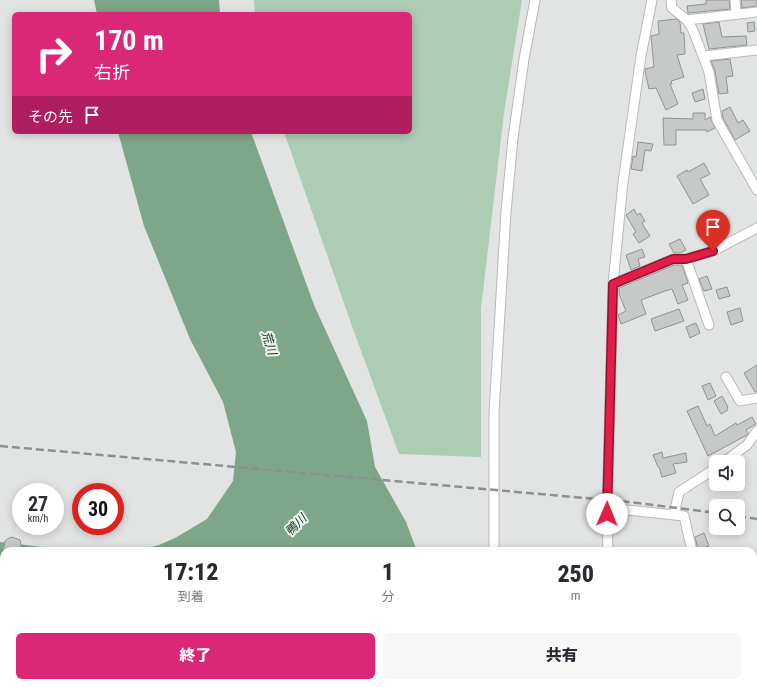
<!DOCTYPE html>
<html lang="ja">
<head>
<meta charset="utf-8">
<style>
	body { margin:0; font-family:"Roboto Condensed","Noto Sans JP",sans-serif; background:#f7f7f7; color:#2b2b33; height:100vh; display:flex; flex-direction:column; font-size:15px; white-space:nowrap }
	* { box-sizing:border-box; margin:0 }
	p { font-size:13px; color:#7c7c81 }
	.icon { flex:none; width:22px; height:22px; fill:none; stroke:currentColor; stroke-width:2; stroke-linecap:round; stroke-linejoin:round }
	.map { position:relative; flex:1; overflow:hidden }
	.drawer { position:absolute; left:0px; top:547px; width:757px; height:140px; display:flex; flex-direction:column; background:#fff; border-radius:12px 12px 0 0; box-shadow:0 2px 10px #0003 }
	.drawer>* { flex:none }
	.guide { position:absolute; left:12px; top:12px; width:400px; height:122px; border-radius:6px; box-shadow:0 2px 10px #0003; background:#db2777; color:#fff; overflow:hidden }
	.buttons { position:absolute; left:709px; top:455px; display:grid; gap:8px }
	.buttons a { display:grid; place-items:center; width:36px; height:36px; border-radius:6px; background:#fff; box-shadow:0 2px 10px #0003; font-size:20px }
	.speed { position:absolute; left:12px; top:483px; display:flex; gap:8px; font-size:20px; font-weight:700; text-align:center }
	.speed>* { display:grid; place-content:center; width:52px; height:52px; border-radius:50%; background:#fff; box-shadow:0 2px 10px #0003; line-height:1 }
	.speed small { font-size:10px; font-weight:400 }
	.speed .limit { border:6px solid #d22; background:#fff; color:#111 }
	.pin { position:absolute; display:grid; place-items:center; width:34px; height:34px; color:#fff; margin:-41px -17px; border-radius:50% 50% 50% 0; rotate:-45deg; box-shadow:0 0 4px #0007 }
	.pin .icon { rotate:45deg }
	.me { position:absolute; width:44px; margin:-22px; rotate:1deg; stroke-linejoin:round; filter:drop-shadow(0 0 3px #0008) }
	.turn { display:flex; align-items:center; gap:14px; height:84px; padding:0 16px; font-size:18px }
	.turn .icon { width:52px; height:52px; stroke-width:2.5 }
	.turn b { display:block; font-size:28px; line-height:34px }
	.then { display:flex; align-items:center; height:38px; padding:0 16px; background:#0003; gap:8px; font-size:15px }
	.eta { display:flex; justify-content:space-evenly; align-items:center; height:68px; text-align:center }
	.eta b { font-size:24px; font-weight:800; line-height:28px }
	.cta { display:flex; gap:8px; margin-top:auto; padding:8px 16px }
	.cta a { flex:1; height:46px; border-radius:6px; background:#db2777; color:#fff; font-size:16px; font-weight:800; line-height:46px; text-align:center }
	.cta a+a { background:#f7f7f7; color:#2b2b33 }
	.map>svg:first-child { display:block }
	.green { fill:#adccb4 }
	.water { fill:#7ea688 }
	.building { fill:#c6c9c7; stroke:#929492 }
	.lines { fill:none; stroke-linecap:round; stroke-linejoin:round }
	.street-casing { stroke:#b7bab8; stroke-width:11 }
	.street { stroke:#fff; stroke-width:9 }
	.rail { stroke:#8e908f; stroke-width:2.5; stroke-dasharray:8 4; stroke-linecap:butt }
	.route-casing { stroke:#92132f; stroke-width:10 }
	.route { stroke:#e11d48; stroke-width:7 }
	.labels { text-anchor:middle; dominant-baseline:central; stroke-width:4; stroke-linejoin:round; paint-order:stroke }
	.water-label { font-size:12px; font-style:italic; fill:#043719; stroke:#eef1ef }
</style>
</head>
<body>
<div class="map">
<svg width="757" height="687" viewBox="0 0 757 687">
	<rect width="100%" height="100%" fill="#e1e4e2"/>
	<!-- green -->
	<path class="green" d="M 254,0 L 522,0 L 504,113 L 481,308 L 481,457 L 399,454 L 353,329 L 284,132 L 410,132 L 410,14 L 255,14 Z"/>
	<!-- water -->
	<path class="water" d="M 94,0 L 219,0 L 220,14 L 97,14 Z
		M 118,132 L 251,132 L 314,305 L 367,421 L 375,467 L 406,522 L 417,551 L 133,551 L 159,545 L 175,538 L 207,519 L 233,481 L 236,452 L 223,402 L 190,339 L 144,226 Z
		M 0,542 L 76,551 L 4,551 L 4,606 L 0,605 Z
		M 305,683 L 443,683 L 444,687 L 305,687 Z"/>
	<!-- building -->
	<path class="building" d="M 706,0 L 729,0 L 730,9 L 688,13 L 687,6 L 706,4 Z
		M 741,0 L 757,0 L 757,6 L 742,8 Z
		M 677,19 L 680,22 L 681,33 L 684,33 L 685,54 L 677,55 L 684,77 L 671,81 L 672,84 L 670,84 L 678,104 L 666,110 L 656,88 L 649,89 L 645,71 L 645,69 L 654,67 L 651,36 L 659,34 L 658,21 Z
		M 719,22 L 722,37 L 746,36 L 747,45 L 709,49 L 703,24 Z
		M 754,22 L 755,31 L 748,32 L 747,23 Z
		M 730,59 L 733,76 L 726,77 L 728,93 L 719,94 L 715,71 L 711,61 Z
		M 703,89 L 705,99 L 695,102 L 692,93 Z
		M 730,107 L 738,123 L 743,120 L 750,131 L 735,140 L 723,118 L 722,111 Z
		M 693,113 L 705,113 L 705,120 L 710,117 L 715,128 L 707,132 L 706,130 L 676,130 L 676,145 L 664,145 L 663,118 L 693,119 Z
		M 638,142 L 653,144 L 651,151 L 645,150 L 642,171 L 631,169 L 633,156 L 636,157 Z
		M 704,163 L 710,174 L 700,179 L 709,195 L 693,204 L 677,176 L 687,170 L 688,172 Z
		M 634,209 L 637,215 L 640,213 L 645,221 L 642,223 L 643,225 L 650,236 L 639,243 L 633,234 L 636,232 L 626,215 Z
		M 680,239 L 686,250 L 680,253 L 674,253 L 669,244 Z
		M 642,249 L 645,257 L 638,259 L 640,266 L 631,270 L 626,255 Z
		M 674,265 L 682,265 L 688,283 L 682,285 L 688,300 L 678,304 L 672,289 L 665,291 L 641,300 L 646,314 L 621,324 L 618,315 L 626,311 L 619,294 L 619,288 Z
		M 707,276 L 712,289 L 704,291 L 699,279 Z
		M 727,287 L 730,296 L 719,299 L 716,290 Z
		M 740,308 L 743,321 L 731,325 L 727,312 Z
		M 679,309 L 684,321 L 655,331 L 651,319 Z
		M 696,323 L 700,333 L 690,338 L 686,327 Z
		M 757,365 L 757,392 L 755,392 L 744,373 Z
		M 710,383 L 716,396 L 708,400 L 702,386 Z
		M 722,396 L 728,407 L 727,408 L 728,410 L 721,414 L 714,401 Z
		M 698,406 L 707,426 L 710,424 L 715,436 L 736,423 L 737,425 L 752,417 L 756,424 L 746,430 L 748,433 L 747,435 L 708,456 L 687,411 Z
		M 662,452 L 663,458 L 686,453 L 687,462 L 673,464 L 676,473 L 662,477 L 659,467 L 658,467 L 653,455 Z
		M 704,533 L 709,546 L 698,550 L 695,537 Z
		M 12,537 L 20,540 L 21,545 L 21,551 L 3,551 L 5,541 L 9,538 Z"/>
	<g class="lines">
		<!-- street casing -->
		<g class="street-casing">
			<path id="street" d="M 671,0 L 672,8 L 687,20 L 693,30 L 709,72 L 717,120 L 757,190
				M 735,0 L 736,14
				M 687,20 L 757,12
				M 704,56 L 757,50
				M 686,259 L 709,325
				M 613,284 L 673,259 L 686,259 L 713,251 L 757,228
				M 726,377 L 740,401 L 757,398
				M 724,462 L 747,445 L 757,431
				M 607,514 L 627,510 L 684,516 L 692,551
				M 674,515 L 679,492 L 716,468
				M 494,551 L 494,413 L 506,212 L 513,138 L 524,59 L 535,0
				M 608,551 L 607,514 L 613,284 L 623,182 L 641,56 L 652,0
				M 753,614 L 757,614
				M 753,678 L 757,677
				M 501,683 L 501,687
				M 610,683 L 610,687"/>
		</g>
		<!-- street -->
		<use href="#street" class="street"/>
		<!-- rail -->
		<path class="rail" d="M 0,446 L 630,502 L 716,513
			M 738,516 L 757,519"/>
	</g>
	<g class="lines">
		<!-- route casing -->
		<g class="route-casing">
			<path id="route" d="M 607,514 L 613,284 L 673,259 L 686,259 L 713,251"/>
		</g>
		<!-- route -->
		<use href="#route" class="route"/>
	</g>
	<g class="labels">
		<!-- water labels -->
		<g class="water-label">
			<text transform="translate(269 343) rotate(73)">荒川</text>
			<text transform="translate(296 525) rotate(-45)">鴨川</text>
		</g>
	</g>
</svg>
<div class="buttons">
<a><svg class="icon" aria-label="sound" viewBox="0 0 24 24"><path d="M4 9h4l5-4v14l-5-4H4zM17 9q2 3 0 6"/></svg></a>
<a><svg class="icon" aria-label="search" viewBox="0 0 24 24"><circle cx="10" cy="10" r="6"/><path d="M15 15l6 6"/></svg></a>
</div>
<div class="speed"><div>27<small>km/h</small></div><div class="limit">30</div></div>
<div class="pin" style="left:713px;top:251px;background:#d93025"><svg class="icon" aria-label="arrive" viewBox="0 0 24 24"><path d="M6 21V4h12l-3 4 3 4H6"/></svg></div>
<svg class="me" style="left:607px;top:514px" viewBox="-20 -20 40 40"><circle r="19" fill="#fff"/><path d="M0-13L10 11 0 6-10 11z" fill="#e11d48"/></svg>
<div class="guide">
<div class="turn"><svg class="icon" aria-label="right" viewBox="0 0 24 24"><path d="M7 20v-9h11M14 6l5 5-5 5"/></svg><div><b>170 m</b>右折</div></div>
<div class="then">その先<svg class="icon" aria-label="arrive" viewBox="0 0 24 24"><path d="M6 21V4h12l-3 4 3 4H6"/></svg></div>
</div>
<section class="drawer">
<div class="eta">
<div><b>17:12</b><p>到着</p></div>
<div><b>1</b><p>分</p></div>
<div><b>250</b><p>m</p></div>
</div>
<div class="cta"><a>終了</a><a>共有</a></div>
</section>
</div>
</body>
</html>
